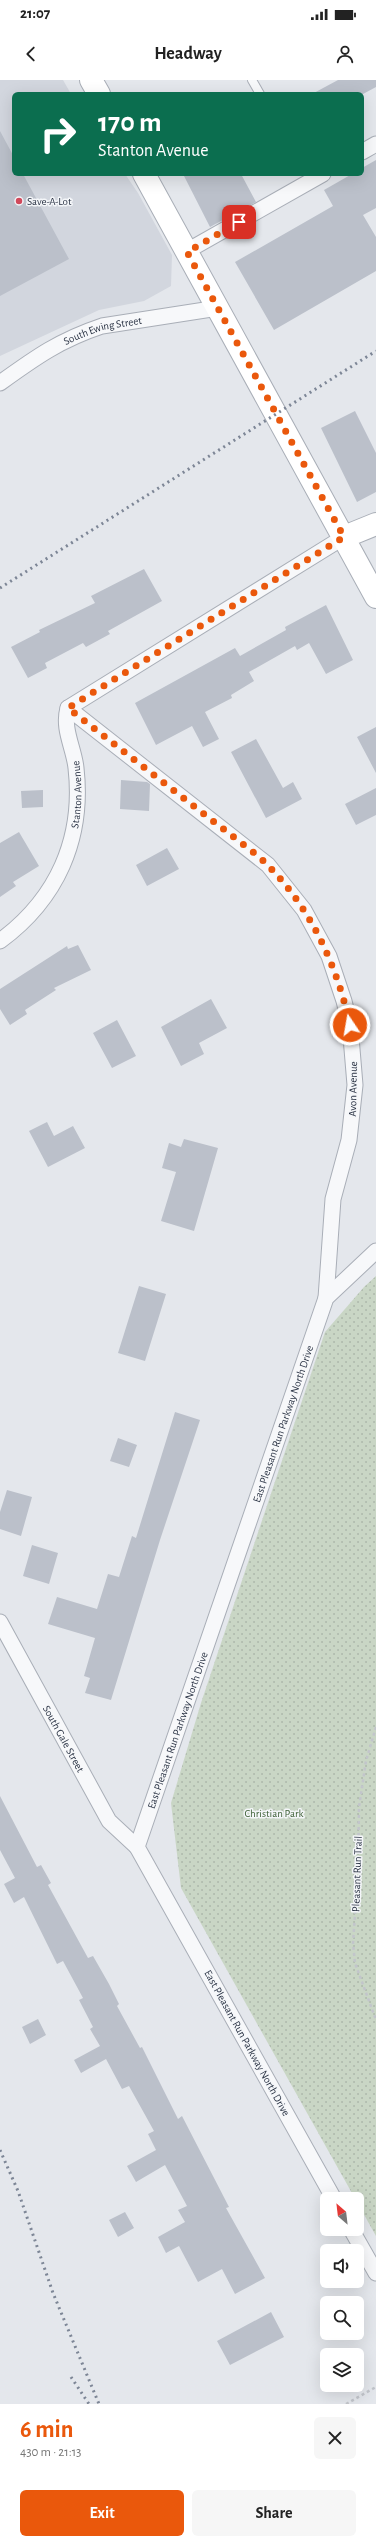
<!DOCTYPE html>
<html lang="en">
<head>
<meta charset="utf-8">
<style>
	body { margin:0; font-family:"Alegreya Sans",sans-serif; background:#f6f6f6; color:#222; height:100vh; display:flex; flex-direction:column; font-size:15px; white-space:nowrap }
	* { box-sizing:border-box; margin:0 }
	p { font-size:13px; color:#767676 }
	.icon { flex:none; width:22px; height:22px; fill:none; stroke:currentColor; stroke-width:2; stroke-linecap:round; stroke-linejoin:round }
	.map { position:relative; height:2324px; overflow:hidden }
	.details { display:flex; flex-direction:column; background:#fff; flex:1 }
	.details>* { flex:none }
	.guide { position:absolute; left:12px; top:12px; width:352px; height:84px; border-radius:6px; box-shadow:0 4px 16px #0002; background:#0b6e4f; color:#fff; overflow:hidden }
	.needle { width:26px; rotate:332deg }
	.tools { position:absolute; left:320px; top:2112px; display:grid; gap:8px }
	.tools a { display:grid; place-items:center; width:44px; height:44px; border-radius:6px; background:#fff; box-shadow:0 4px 16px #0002; font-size:20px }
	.pin { position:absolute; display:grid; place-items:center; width:34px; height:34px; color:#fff; margin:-17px; border-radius:8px; box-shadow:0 2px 6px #0006 }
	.me { position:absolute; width:44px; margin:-22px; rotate:348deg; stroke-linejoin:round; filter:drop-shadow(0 0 3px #0008) }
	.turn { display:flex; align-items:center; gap:14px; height:84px; padding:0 20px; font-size:18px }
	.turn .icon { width:52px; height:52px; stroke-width:2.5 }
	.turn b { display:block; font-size:28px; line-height:34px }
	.round { display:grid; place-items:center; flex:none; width:42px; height:42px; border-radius:6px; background:#f6f6f6 }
	.overview { display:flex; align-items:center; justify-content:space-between; height:68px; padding:0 20px }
	h1 { font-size:24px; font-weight:600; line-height:30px; color:#ea580c }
	.action { display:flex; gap:8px; margin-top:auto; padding:8px 20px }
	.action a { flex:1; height:46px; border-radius:6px; background:#ea580c; color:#fff; font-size:16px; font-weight:600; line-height:46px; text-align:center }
	.action a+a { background:#f6f6f6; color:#222 }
	.status { display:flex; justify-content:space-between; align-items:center; height:28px; padding:0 20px; background:#fff; direction:ltr }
	.status svg { height:11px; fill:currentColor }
	header { display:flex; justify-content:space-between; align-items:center; height:52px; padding:0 20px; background:#fff; font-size:18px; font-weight:600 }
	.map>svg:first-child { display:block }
	.built { fill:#d2d6de }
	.park { fill:url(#park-dots) }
	.building { fill:#bbc0ca }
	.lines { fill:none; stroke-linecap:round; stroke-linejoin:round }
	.lane-casing { stroke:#a9aeb7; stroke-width:10 }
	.street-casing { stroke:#a9aeb7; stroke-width:17 }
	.secondary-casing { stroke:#a9aeb7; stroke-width:24 }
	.path { stroke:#c2c5cb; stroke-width:2.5; stroke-dasharray:3 3; stroke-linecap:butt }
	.lane { stroke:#f7f8fa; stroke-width:8 }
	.street { stroke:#f7f8fa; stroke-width:15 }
	.secondary { stroke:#fff; stroke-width:22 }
	.rail { stroke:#7d8696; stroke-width:3; stroke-dasharray:2 4; stroke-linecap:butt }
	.route { stroke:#ea580c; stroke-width:7; stroke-dasharray:0 12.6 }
	.poi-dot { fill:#d1495b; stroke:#f4f6f9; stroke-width:1.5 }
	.labels { text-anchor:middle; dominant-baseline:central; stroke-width:3; stroke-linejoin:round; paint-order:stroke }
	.poi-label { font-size:11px; fill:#2b3445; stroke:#f4f6f9; text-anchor:start }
	.street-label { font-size:11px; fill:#2b3445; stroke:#f4f6f9 }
	.park-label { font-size:11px; fill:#3f6138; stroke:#f4f6f9 }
</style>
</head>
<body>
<div class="status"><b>21:07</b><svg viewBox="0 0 49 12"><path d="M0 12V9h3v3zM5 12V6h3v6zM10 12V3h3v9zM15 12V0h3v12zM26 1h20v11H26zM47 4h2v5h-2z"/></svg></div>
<header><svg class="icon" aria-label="back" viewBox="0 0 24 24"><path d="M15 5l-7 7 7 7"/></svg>Headway<svg class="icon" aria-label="person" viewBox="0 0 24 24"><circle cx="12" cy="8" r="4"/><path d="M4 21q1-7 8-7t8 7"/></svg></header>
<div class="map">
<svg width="376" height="2324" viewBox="0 0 376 2324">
	<defs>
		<pattern id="park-dots" width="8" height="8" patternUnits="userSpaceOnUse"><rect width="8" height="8" fill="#c9d6c5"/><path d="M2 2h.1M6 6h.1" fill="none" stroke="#adb8ab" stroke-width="1.8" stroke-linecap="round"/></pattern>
	</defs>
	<rect width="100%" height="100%" fill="#e4e7ec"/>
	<!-- built -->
	<path class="built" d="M 0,0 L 63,0 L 71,14 L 14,14 L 14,94 L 125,94 L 138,113 L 172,175 L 171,206 L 144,221 L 99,230 L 0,276 Z"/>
	<!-- park -->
	<path class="park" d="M 376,1196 L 376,2156 L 181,1808 L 171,1723 L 201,1623 L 325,1252 L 364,1207 Z"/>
	<!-- building -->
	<path class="building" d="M 338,0 L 376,0 L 376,7 L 363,14 L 312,14 Z
		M 0,51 L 14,77 L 14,94 L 23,94 L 69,179 L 0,216 Z
		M 376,80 L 376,128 L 363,135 L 376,157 L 376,191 L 274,250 L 235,182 L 333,126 L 324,110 L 352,94 L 362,94 L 362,88 Z
		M 183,94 L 241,94 L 256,122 L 210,147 Z
		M 355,331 L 376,373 L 376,412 L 357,422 L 321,348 Z
		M 144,489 L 162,521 L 108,551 L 110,554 L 86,567 L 83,563 L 45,583 L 47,588 L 28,598 L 11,567 L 40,552 L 39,550 L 95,523 L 91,516 Z
		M 326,525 L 353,580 L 326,594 L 309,563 L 297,570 L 295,566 L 249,592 L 254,601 L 231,615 L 232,618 L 205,632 L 219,659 L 203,667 L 192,646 L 156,665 L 135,623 L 235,568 L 240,576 L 286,550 L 285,547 Z
		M 376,647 L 376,693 L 357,657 Z
		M 256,659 L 283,708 L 293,702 L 302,719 L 266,738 L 231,672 Z
		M 121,700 L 147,702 L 150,704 L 149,731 L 120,729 Z
		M 376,708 L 376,735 L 356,745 L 345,724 Z
		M 43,710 L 43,727 L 22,728 L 21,711 Z
		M 19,752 L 39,786 L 13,802 L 16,806 L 0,817 L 0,763 Z
		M 167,768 L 179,789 L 147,806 L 136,785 Z
		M 78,865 L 91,890 L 54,908 L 56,910 L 25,930 L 27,934 L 10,945 L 0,929 L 0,909 L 67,866 L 68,869 Z
		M 211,919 L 227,948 L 199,963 L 204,974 L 181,986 L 161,947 Z
		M 117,940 L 136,976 L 112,988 L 93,953 Z
		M 47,1042 L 54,1056 L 73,1046 L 85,1068 L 48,1087 L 29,1051 Z
		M 184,1059 L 218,1068 L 194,1151 L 161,1141 L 176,1092 L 162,1088 L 169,1063 L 181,1067 Z
		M 139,1206 L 166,1214 L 145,1281 L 118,1273 Z
		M 175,1332 L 200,1340 L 160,1460 L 111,1620 L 85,1613 L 90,1598 L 84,1596 L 95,1558 L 48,1544 L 57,1517 L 97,1529 L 108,1494 L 119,1497 L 132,1456 L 136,1458 Z
		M 118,1358 L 137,1365 L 129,1387 L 110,1381 Z
		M 7,1410 L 32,1417 L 21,1456 L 0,1449 L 0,1432 Z
		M 32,1465 L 58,1473 L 49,1504 L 23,1496 Z
		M 0,1716 L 37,1787 L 41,1785 L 51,1803 L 48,1805 L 88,1878 L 93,1876 L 109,1904 L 119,1924 L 117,1926 L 140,1968 L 142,1967 L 178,2039 L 182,2036 L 229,2127 L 226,2128 L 265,2198 L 235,2214 L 222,2189 L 198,2202 L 179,2166 L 166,2173 L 158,2157 L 185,2142 L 178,2130 L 187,2126 L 165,2085 L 136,2102 L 127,2086 L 156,2070 L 148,2054 L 154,2051 L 129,2006 L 122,2009 L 106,1979 L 81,1993 L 74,1980 L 100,1966 L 90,1949 L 93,1947 L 79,1920 L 83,1918 L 63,1881 L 57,1884 L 24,1817 L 14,1823 L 4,1804 L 15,1798 L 0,1770 Z
		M 38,1939 L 46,1955 L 30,1964 L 22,1947 Z
		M 125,2132 L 134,2148 L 118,2157 L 109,2140 Z
		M 271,2232 L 284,2257 L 230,2285 L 217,2261 Z"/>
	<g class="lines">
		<!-- lane casing -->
		<g class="lane-casing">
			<path id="lane" d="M 252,0 L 260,14"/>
		</g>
		<!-- street casing -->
		<g class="street-casing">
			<g id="street">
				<path d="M 362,72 L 376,64"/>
				<path d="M 187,171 L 323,94"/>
				<path id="s1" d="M 0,303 C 36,277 60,260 102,246 L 218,228"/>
				<path d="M 68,628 L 268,785 L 304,830 L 329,876 L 344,921 L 350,945 L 355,1005 L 349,1060 L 333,1119 L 326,1218"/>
				<path id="s2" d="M 0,861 C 57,819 84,759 76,688 C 74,668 62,649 68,628 L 344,457"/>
				<path id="s3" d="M 0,1542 L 109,1741 L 137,1767"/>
				<path id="s4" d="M 334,2119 L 137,1767 L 326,1218 L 376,1171"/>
				<path d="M 351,2149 L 376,2193"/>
			</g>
		</g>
		<!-- secondary casing -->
		<g class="secondary-casing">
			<path id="secondary" d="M 91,0 L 99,14
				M 144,94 L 376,517
				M 344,457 L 376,444"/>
		</g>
		<!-- path -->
		<path class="path" d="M 376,1647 L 366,1681 L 359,1727 L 358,1792 L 353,1863 L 355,1883 L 376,1940
			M 346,2324 L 376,2307"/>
		<!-- lane -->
		<use href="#lane" class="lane"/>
		<!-- street -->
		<use href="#street" class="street"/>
		<!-- secondary -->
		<use href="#secondary" class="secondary"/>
		<!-- rail -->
		<path class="rail" d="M 0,508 L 376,271
			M 0,2070 L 18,2111 L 53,2213 L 99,2324
			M 71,2297 L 89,2324"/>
	</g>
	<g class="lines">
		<!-- route -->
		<path class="route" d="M 239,142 L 187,172 L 344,457 L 68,628 L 258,776 C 307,820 336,881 350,945"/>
	</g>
	<!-- markers -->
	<circle class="poi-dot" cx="19" cy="121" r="4"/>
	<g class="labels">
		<!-- poi labels -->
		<g class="poi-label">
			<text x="27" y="121">Save-A-Lot</text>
		</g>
		<!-- street labels -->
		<g class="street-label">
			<text stroke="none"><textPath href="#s1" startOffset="117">South Ewing Street</textPath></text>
			<text stroke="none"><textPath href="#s2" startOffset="172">Stanton Avenue</textPath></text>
			<text transform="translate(353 1009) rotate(-89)">Avon Avenue</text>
			<text stroke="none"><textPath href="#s4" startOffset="851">East Pleasant Run Parkway North Drive</textPath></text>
			<text stroke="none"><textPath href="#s4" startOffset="527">East Pleasant Run Parkway North Drive</textPath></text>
			<text stroke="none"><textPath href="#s3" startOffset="133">South Gale Street</textPath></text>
			<text transform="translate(357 1794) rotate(-88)">Pleasant Run Trail</text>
			<text transform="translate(247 1963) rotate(61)">East Pleasant Run Parkway North Drive</text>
		</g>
		<!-- park labels -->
		<g class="park-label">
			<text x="274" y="1733">Christian Park</text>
		</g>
	</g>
</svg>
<div class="tools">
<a><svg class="needle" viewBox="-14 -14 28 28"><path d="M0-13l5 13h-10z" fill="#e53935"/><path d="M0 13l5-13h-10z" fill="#767676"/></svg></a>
<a><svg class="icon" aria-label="sound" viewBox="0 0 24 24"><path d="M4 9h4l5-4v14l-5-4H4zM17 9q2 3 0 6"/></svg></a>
<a><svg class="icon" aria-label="search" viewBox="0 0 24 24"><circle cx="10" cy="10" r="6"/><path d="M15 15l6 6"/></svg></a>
<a><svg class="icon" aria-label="layers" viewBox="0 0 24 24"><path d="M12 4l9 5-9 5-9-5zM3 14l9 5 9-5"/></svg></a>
</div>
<div class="pin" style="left:239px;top:142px;background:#d93025"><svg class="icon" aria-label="arrive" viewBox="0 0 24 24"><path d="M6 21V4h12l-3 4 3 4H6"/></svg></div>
<svg class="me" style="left:350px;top:945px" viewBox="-20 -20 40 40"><circle r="17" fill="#ea580c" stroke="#fff" stroke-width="3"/><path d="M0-11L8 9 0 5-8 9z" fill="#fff"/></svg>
<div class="guide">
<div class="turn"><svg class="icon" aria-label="right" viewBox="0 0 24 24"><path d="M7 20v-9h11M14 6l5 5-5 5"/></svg><div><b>170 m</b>Stanton Avenue</div></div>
</div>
</div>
<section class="details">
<div class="overview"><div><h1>6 min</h1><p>430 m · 21:13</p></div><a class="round"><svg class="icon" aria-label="close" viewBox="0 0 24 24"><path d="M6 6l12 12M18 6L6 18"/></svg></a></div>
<div class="action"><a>Exit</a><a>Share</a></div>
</section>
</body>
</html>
